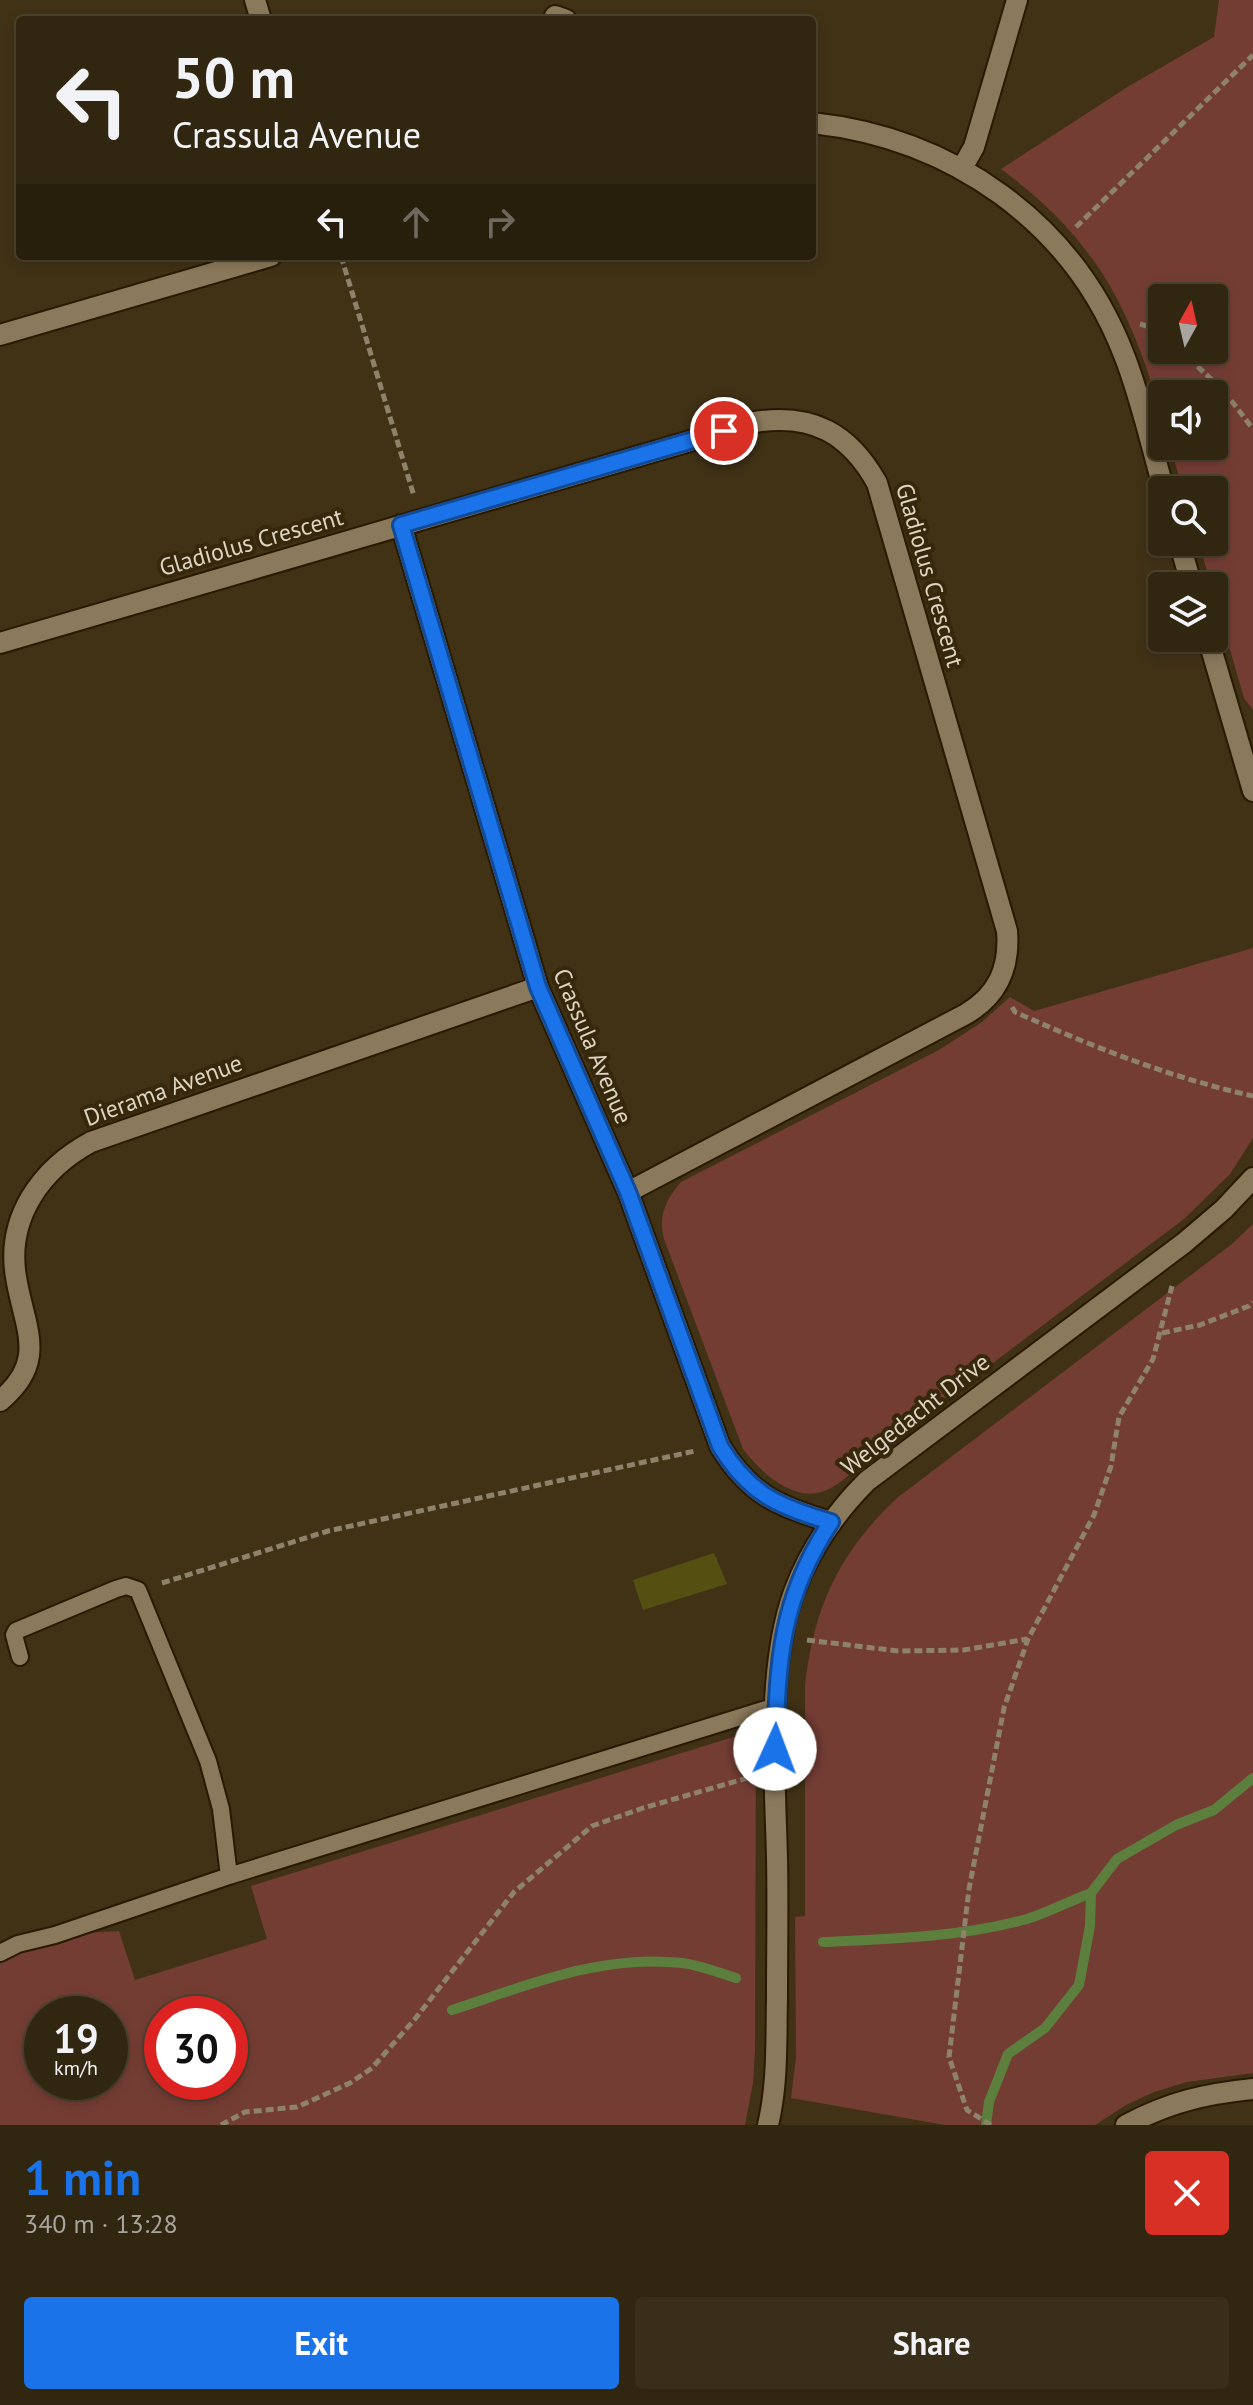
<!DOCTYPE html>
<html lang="en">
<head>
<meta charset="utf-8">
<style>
	body { margin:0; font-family:"PT Sans",sans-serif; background:#392e19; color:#f1f3f6; height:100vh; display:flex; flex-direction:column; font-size:30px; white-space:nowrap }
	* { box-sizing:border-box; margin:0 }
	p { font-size:26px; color:#a8a59f }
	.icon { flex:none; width:44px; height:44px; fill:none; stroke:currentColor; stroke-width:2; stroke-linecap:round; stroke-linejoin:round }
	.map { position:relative; height:2125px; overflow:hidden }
	.drawer { display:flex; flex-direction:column; background:#312610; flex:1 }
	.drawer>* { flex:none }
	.banner { position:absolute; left:16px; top:16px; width:800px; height:244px; border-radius:8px; box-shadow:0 4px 12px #0003,0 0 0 2px #4c4330; background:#312610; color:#f1f3f6; overflow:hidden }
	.needle { width:52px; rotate:8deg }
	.tools { position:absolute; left:1148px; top:284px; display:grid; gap:16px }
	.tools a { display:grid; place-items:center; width:80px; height:80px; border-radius:8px; background:#312610; box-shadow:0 4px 12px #0003,0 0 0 2px #4c4330; font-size:40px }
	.speed { position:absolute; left:24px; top:1996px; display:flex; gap:16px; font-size:40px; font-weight:700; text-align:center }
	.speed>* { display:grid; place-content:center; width:104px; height:104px; border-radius:50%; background:#312610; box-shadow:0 4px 12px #0003,0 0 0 2px #4c4330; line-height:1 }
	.speed small { font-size:20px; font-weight:400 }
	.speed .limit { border:12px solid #d22; background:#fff; color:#111 }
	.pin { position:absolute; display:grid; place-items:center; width:68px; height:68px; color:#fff; margin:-34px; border:4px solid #fff; border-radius:50%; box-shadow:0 2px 8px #0007 }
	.me { position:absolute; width:88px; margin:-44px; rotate:2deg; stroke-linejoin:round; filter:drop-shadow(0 0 6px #0008) }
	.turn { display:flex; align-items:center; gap:28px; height:168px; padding:0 24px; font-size:36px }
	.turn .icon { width:104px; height:104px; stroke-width:2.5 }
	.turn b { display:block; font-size:56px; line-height:68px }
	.lanes { display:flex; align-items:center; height:76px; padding:0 24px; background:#0003; justify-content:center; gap:40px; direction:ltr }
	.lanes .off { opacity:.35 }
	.round { display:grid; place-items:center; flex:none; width:84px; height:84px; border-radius:8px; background:#392e19 }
	.headline { display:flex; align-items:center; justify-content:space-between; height:136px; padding:0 24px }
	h1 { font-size:48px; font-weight:700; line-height:60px; color:#1a73e8 }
	.action { display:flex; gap:16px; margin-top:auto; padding:16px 24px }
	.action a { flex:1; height:92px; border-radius:8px; background:#1a73e8; color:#fff; font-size:32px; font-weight:700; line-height:92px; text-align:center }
	.action a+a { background:#392e19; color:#f1f3f6 }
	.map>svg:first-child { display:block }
	.green { fill:#743d34; fill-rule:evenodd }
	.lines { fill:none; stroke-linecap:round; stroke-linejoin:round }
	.stream { stroke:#5d7f3e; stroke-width:10 }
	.building { fill:#545012 }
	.service-casing { stroke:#281900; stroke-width:20 }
	.minor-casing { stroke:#281900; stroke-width:24 }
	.path { stroke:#8e826c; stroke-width:5; stroke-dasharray:8 4; stroke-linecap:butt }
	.service { stroke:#8b795b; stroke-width:16 }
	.minor { stroke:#8b795b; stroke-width:20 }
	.route-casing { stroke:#114b97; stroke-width:20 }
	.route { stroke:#1a73e8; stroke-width:14 }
	.labels { text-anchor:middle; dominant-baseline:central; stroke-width:8; stroke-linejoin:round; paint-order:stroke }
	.street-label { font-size:24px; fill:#ddd4c4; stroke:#37280b }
</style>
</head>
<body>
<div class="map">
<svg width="1253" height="2125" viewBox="0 0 1253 2125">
	<rect width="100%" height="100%" fill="#413216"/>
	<!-- green -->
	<path class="green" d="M 1219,0 L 1253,0 L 1253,710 L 1244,698 L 1214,595 L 1214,586 L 1211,586 L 1199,542 L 1214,542 L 1214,490 L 1183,490 L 1170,446 L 1214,446 L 1214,394 L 1162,394 L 1162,417 C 1130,307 1096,239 1001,169 L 1129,86 L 1214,37 ZM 1162,298 L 1214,298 L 1214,350 L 1162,350 Z
		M 1253,948 L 1253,1138 L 1230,1174 L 1184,1219 L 876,1451 C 861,1463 845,1482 827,1490 C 795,1504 761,1473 743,1449 L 664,1239 C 658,1216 666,1199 681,1182 L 939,1050 L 982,1022 L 1010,997 L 1034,1011 Z
		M 1253,1224 L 1253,2073 L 1187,2082 L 1154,2092 L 1126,2105 L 1095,2125 L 945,2125 L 791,2098 L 796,2058 L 795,1917 L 805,1916 L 805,1686 C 814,1606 839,1553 897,1498 L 1232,1244 Z
		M 756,1730 L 755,2050 L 753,2083 L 745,2125 L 0,2125 L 0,1961 L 4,1958 L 86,1933 L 119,1931 L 135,1980 L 267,1939 L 251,1886 ZM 42,2014 L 110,2014 L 110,2082 L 42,2082 ZM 162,2014 L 230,2014 L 230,2082 L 162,2082 Z"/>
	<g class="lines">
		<!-- stream -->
		<path class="stream" d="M 823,1942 C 891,1939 961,1937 1027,1919 C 1049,1912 1070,1901 1091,1893
			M 452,2010 C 528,1985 601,1954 682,1963 C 700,1965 719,1973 736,1978
			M 986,2125 L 989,2102 L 1008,2054 L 1045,2028 L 1079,1985 L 1090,1926 L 1091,1893 L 1117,1859 L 1176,1825 L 1214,1810 L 1253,1778"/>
	</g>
	<!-- building -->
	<path class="building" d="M 714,1553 L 727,1584 L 643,1610 L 633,1580 Z"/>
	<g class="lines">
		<!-- service casing -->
		<g class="service-casing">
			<path id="service" d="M 20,1657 L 14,1635 L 16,1631 L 116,1589 L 126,1586 L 138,1590 L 208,1761 L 221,1809 L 229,1876
				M 0,1953 L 18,1944 L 55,1935 L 229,1876 L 776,1706"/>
		</g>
		<!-- minor casing -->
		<g class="minor-casing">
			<path id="minor" d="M 255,0 L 261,20
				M 555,16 L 566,20
				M 812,123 C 952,138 1073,222 1124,355 C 1141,398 1151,445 1164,490
				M 962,168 L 974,147 L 1017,0
				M 0,335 L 271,256
				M 401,525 L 538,987 L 628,1192 L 720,1446 C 749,1494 779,1507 831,1522
				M 1179,542 L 1192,586
				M 1208,638 L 1253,791
				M 0,643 L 755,422 C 812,413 849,433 877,483 L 1007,931 C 1010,968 998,995 966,1014 L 628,1192
				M 0,1401 C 49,1360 24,1328 16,1277 C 6,1218 41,1169 91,1142 L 538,987
				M 768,2125 C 778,2083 776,2041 777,1998 C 777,1951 778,1904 777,1858 C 775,1776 766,1669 794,1592 C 810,1549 835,1513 867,1481 L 1184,1243 L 1224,1209 L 1253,1178
				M 1126,2125 C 1170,2102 1204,2094 1253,2089"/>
		</g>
		<!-- path -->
		<path class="path" d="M 1076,227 L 1253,55
			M 341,256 L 414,496
			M 1140,324 L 1157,329 L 1162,334
			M 1180,350 L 1224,391 L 1253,429
			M 1012,1007 L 1015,1012 C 1091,1046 1171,1078 1253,1096
			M 1162,1333 L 1200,1325 L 1249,1306 L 1253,1302
			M 162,1583 L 328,1531 L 695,1451
			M 807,1640 L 898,1651 L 964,1650 L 1027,1639
			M 221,2125 L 245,2112 L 297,2107 L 350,2083 L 372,2068 L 415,2019 L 514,1892 L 592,1826 L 643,1808 L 751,1777
			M 991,2125 L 967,2110 L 949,2057 L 969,1889 L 1004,1708 L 1028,1639 L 1094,1515 L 1111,1466 L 1119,1417 L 1153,1359 L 1172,1286"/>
		<!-- service -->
		<use href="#service" class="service"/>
		<!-- minor -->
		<use href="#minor" class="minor"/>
	</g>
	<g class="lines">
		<!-- route casing -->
		<g class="route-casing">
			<path id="route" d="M 724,431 L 401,525 L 538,987 L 628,1192 L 720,1446 C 749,1494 779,1507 831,1522 C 780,1599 778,1660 775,1749"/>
		</g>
		<!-- route -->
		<use href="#route" class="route"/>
	</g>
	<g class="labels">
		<!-- street labels -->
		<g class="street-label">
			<text transform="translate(251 542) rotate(-16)">Gladiolus Crescent</text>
			<text transform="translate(930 575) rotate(74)">Gladiolus Crescent</text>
			<text transform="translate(593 1046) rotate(67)">Crassula Avenue</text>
			<text transform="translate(163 1090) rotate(-20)">Dierama Avenue</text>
			<text transform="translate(915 1414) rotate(-38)">Welgedacht Drive</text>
		</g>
	</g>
</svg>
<div class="tools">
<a><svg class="needle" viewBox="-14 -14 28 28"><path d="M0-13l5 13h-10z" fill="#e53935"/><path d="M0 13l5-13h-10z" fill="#a8a59f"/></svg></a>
<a><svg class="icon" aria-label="sound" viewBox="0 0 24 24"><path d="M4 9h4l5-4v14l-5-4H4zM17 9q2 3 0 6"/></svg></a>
<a><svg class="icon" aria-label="search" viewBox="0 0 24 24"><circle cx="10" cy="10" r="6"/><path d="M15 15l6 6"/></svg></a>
<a><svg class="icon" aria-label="layers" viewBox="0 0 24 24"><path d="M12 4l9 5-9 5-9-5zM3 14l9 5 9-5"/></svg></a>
</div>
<div class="speed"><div>19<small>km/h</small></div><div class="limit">30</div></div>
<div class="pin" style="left:724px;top:431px;background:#d93025"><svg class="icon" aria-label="arrive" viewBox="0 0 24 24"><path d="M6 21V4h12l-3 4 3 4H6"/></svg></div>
<svg class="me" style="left:775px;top:1749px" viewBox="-20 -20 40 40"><circle r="19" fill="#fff"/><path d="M0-13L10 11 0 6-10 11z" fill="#1a73e8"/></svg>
<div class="banner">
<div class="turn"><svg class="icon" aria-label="left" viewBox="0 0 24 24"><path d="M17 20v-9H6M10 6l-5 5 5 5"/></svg><div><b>50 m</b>Crassula Avenue</div></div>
<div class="lanes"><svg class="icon" aria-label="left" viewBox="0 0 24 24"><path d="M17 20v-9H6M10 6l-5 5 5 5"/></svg><svg class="icon off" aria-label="ahead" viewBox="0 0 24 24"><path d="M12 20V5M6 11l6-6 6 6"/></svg><svg class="icon off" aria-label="right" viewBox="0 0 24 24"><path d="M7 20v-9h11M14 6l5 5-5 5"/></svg></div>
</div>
</div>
<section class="drawer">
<div class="headline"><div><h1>1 min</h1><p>340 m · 13:28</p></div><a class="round" style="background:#d93025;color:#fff"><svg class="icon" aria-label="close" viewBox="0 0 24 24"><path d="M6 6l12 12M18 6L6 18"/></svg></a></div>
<div class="action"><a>Exit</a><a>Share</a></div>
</section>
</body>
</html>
